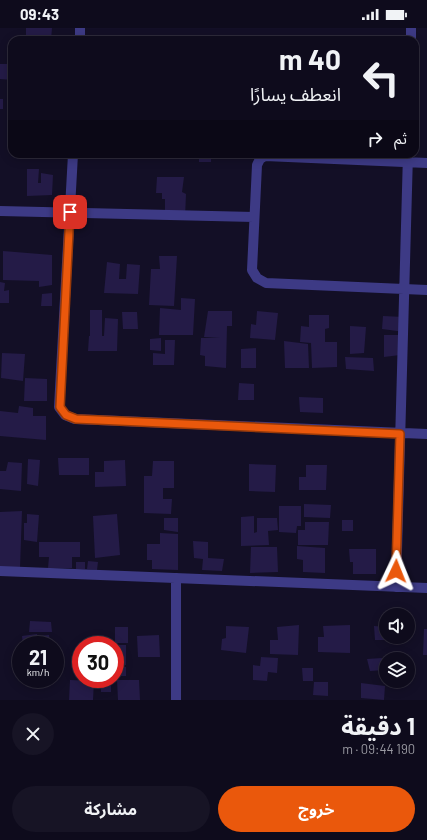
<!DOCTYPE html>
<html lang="ar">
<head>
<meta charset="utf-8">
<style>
	body { margin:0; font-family:Barlow,"Noto Sans Arabic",sans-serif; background:#171425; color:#f1f3f6; direction:rtl; height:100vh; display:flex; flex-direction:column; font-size:15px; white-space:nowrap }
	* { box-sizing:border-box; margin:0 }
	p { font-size:13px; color:#9b9ba3 }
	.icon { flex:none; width:22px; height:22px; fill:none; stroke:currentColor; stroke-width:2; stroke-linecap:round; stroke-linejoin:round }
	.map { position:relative; height:672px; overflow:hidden; direction:ltr }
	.drawer { display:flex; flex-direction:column; background:#0e0b1c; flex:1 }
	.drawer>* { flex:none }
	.hud { position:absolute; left:8px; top:8px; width:411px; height:122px; border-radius:12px; box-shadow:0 2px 10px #0003,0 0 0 1px #2e2b3b; direction:rtl; background:#0e0b1c; color:#f1f3f6; overflow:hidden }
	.fabs { position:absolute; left:379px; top:580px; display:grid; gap:8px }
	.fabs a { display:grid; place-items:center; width:36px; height:36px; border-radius:50%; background:#0e0b1c; box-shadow:0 2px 10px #0003,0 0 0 1px #2e2b3b; font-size:20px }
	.speed { position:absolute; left:12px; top:608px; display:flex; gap:8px; font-size:20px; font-weight:700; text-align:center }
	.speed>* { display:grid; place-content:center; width:52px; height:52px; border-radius:50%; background:#0e0b1c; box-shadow:0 2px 10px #0003,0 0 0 1px #2e2b3b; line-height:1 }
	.speed small { font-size:10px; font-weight:400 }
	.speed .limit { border:6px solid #d22; background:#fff; color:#111 }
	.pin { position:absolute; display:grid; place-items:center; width:34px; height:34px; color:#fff; margin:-17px; border-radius:8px; box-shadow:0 2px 6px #0006 }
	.me { position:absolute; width:44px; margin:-22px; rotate:2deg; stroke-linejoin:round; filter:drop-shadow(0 0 3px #0008) }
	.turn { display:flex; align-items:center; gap:14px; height:84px; padding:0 12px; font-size:18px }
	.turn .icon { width:52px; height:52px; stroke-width:2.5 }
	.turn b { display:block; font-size:28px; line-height:34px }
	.then { display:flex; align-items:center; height:38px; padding:0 12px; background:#0003; gap:8px; font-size:15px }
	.round { display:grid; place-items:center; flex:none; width:42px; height:42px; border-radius:21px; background:#171425 }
	.overview { display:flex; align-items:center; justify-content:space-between; height:68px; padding:0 12px }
	h1 { font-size:24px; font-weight:700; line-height:30px }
	.primary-button { display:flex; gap:8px; margin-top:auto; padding:8px 12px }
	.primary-button a { flex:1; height:46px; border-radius:24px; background:#ea580c; color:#fff; font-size:16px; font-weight:700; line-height:46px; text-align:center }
	.primary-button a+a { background:#171425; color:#f1f3f6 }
	.status { display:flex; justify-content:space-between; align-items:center; height:28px; padding:0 20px; background:#0e0b1c; direction:ltr }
	.status svg { height:11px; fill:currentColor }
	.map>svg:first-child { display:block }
	.building { fill:#241b47 }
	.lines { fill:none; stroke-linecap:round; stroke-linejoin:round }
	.street { stroke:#3d3a85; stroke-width:10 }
	.route-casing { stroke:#983908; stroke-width:10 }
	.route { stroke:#ea580c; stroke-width:7 }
</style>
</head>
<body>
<div class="status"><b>09:43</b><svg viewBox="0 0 49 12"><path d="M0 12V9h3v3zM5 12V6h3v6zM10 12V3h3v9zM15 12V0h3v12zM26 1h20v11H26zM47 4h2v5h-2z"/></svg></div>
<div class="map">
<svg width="427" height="672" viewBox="0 0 427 672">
	<rect width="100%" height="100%" fill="#130f26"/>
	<!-- building -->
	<path class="building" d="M 26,0 L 52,0 L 51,12 L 40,12 L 40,9 L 26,8 Z
		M 0,36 L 12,36 L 12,52 L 0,51 Z
		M 0,71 L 3,71 L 3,81 L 0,81 Z
		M 135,126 L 160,126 L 161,130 L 135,131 Z
		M 199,126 L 211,126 L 211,134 L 199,134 Z
		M 214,126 L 251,126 L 251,129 L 214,128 Z
		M 27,141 L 39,141 L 38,155 L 41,155 L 41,145 L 53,147 L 52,167 L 27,168 Z
		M 157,149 L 184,149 L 182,164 L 186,166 L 185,190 L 165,191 L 165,171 L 162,171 L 162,165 L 156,165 Z
		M 3,223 L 52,227 L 52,257 L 39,259 L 39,253 L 3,252 Z
		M 159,228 L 177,228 L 174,278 L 149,277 L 151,241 L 160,241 Z
		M 107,234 L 120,236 L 119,251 L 126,251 L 127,236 L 140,237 L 138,266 L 104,265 Z
		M 0,254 L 5,255 L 4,263 L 9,262 L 9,275 L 0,275 Z
		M 52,265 L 52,278 L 41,278 L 42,266 Z
		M 181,270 L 195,271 L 193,307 L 159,307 L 160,280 L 181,282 Z
		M 90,282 L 102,282 L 102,308 L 104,308 L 105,290 L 118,291 L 117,323 L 88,323 L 89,308 L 90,308 Z
		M 208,283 L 232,283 L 232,298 L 227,298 L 226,340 L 205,338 L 205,328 L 200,327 L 201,310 L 220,310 L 204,309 Z
		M 257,283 L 278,285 L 275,312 L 250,310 L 251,296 L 256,297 Z
		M 122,284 L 137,284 L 138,301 L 123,301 Z
		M 309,287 L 329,287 L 329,300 L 325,301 L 325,314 L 337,314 L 337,339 L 312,340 L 311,315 L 300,314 L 301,298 L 309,299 Z
		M 383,288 L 404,289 L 405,304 L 382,301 Z
		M 350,298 L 366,299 L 364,325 L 350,326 Z
		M 384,307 L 399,307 L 400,327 L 384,329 Z
		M 161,310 L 161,323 L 150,322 L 150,311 Z
		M 165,312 L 175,312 L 174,337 L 153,337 L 153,325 L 165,326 Z
		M 284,313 L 308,316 L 309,340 L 285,340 Z
		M 256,320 L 256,340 L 241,340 L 241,321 Z
		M 2,325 L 25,326 L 23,353 L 1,350 Z
		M 345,329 L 373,330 L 374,343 L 346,341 Z
		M 25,350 L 47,351 L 47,373 L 24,373 Z
		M 239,355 L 254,356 L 254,372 L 238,372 Z
		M 299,369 L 323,370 L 323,385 L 300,384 Z
		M 19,378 L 33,380 L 33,388 L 46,388 L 46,412 L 0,408 L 0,383 L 18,385 Z
		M 58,430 L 89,430 L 89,447 L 59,447 Z
		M 28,431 L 40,432 L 38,458 L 27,456 Z
		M 125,432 L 126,458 L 95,459 L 95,444 L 104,444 L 104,433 Z
		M 153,433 L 174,433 L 174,460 L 163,460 L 163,471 L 172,471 L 171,486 L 144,485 L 144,448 L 152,448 Z
		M 8,434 L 22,435 L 21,463 L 0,461 L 0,443 L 6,443 Z
		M 249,436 L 276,437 L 275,464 L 249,463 Z
		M 306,437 L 327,437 L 326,462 L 299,462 L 299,449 L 306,449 Z
		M 304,476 L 331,477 L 330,490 L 304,489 Z
		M 279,478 L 301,478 L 301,498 L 297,498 L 296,505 L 279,504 Z
		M 22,483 L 20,540 L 0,541 L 0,484 Z
		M 27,486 L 39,487 L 37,514 L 24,512 L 24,495 L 27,495 Z
		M 117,486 L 120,527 L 95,530 L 93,488 Z
		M 254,488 L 254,505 L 257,504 L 257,490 L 277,490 L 278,502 L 268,503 L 269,517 L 241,518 L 241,489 Z
		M 164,490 L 178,490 L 178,504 L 164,502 Z
		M 342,492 L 353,492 L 353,503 L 342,503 Z
		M 305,494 L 329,494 L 328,517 L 298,517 L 298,502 L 305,502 Z
		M 160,505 L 178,506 L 178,542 L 152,541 L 152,532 L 147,532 L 147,516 L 160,516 Z
		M 193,513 L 208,514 L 208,530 L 224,531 L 222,543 L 202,542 L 203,531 L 194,530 Z
		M 39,514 L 80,514 L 80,529 L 72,529 L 72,540 L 48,540 L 49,529 L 39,529 Z
		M 297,518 L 325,520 L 325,545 L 303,544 L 303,532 L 297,531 Z
		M 251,519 L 277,519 L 278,544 L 250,545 Z
		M 349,521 L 376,521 L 376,546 L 353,546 L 353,534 L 350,534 Z
		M 88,533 L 98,534 L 97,542 L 87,541 Z
		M 76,534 L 85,534 L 85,541 L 76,541 Z
		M 30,593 L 51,594 L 52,604 L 29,604 Z
		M 299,597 L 298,627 L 270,626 L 270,612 L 278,612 L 277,599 Z
		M 350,597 L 350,625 L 318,624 L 318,609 L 324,609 L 323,598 Z
		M 226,598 L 249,599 L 246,625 L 221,622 L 222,611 L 226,610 Z
		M 374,598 L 386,599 L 386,609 L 397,609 L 397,612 L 375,612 Z
		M 115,599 L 128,599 L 128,615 L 115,615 Z
		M 424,601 L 427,601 L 427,627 L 423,627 Z
		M 37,606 L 38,617 L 23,617 L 22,608 Z
		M 49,607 L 50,617 L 39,617 L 38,608 Z
		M 159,607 L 160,629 L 138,629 L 137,608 Z
		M 115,617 L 126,617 L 126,637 L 115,637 Z
		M 261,629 L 278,630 L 277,645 L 268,644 L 267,653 L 253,652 L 253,637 L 260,638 Z
		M 382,630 L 384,642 L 370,643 L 367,631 Z
		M 15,633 L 21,633 L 21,647 L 15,648 Z
		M 115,639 L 126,639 L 126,648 L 115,648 Z
		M 302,640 L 313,640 L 313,653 L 303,653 Z
		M 101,651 L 111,651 L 111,664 L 101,664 Z
		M 70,652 L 94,653 L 93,672 L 69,672 Z
		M 117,652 L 139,652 L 140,672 L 118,672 Z
		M 314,654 L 328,654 L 328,668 L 313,667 Z
		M 361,655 L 385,658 L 384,672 L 361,670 Z"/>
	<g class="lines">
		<!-- street -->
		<path class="street" d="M 80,12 L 80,0
			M 411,12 L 411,0
			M 73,126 L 59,379 L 65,387 L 75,391 L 427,406
			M 427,135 L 265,128 L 260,131 L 257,137 L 252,242 L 257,250 L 266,255 L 427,262
			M 0,183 L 254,189
			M 0,543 L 427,560
			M 176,550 L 176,672
			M 396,559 L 408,126"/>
	</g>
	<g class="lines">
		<!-- route casing -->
		<g class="route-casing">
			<path id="route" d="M 70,184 L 60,379 L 66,387 L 76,391 L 400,406 L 396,543"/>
		</g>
		<!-- route -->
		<use href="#route" class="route"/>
	</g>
</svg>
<div class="fabs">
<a><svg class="icon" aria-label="sound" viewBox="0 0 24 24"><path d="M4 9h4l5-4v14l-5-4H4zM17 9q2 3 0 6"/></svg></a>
<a><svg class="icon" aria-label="layers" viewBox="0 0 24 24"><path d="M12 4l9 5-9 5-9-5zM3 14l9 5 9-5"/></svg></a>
</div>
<div class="speed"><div>21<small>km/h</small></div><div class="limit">30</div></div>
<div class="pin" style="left:70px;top:184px;background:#d93025"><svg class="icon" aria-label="arrive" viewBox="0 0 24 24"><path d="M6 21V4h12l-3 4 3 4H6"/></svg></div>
<svg class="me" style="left:396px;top:543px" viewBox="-20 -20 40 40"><path d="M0-17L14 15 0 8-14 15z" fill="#ea580c" stroke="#fff" stroke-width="4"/></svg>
<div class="hud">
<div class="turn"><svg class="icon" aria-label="left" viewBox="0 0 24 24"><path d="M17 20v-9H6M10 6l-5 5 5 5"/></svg><div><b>40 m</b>انعطف يسارًا</div></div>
<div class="then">ثم<svg class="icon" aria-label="right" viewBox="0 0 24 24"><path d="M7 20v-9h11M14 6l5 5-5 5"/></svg></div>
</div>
</div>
<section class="drawer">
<div class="overview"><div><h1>1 دقيقة</h1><p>190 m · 09:44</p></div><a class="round"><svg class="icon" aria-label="close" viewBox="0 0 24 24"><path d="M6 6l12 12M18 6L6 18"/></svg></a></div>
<div class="primary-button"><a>خروج</a><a>مشاركة</a></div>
</section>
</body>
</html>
